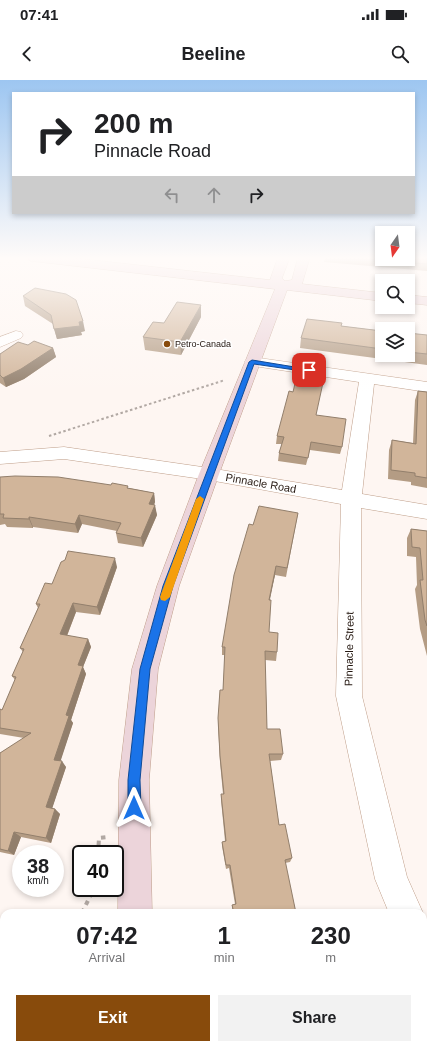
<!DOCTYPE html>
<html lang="en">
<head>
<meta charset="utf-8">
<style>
	body { margin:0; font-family:Helvetica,sans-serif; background:#f2f2f2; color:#202124; height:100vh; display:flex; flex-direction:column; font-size:15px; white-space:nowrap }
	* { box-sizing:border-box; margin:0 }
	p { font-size:13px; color:#757577 }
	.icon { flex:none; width:22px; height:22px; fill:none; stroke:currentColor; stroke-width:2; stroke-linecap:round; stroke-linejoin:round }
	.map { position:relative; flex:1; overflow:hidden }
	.sheet { position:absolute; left:0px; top:829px; width:427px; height:140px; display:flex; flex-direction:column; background:#fff; border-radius:12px 12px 0 0; box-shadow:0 2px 6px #0003 }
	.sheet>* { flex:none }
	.top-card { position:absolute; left:12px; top:12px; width:403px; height:122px; border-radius:0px; box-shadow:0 2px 6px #0003; background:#fff; color:#202124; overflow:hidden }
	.needle { width:26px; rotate:194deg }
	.tools { position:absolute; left:375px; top:146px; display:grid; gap:8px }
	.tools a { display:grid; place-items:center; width:40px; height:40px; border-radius:0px; background:#fff; box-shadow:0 2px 6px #0003; font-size:20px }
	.speed { position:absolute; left:12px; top:765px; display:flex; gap:8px; font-size:20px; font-weight:700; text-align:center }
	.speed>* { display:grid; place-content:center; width:52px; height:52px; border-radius:50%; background:#fff; box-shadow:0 2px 6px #0003; line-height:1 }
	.speed small { font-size:10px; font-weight:400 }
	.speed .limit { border:2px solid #111; border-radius:6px; background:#fff; color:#111 }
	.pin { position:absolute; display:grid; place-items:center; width:34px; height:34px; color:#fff; margin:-17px; border-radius:8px; box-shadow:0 2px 6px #0006 }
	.me { position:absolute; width:44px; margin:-22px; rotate:0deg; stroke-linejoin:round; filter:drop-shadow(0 0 3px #0008) }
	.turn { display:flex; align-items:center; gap:14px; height:84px; padding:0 16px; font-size:18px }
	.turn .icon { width:52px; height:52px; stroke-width:2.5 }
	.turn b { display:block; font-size:28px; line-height:34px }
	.lanes { display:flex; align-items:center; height:38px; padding:0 16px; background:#0003; justify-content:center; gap:20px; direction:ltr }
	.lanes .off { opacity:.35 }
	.eta { display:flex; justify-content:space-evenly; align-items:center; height:68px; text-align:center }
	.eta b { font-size:24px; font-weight:700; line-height:28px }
	.action { display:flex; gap:8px; margin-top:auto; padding:8px 16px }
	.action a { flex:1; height:46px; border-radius:0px; background:#884b0c; color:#fff; font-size:16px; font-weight:700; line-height:46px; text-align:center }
	.action a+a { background:#f2f2f2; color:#202124 }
	.status { display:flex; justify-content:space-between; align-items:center; height:28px; padding:0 20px; background:#fff; direction:ltr }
	.status svg { height:11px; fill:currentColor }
	header { display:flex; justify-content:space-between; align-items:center; height:52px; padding:0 16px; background:#fff; font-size:18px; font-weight:700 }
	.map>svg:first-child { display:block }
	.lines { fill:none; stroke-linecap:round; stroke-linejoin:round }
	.street-casing { stroke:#bf9e89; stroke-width:1 }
	.secondary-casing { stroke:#bf9e89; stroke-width:1 }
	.path-far1 { stroke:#b1a8a3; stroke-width:2; stroke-dasharray:2.5 2.5; stroke-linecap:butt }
	.path { stroke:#b1a8a3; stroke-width:4; stroke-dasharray:4.5 4.5; stroke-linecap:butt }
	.street { fill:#fff; fill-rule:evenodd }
	.secondary { fill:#ecd4da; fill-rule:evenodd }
	.wall { fill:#b49c84 }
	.shaded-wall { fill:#927f6c }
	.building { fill:#d1b59a; stroke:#927f6c }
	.route { fill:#1a73e8; stroke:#114b97 }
	.slow { fill:#f59e0b }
	.poi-dot { fill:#884b0c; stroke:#fff; stroke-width:1.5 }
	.labels { text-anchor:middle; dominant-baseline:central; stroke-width:3; stroke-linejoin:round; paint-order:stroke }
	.far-poi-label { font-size:9px; fill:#251811; stroke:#fff; text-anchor:start }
	.street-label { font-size:11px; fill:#251811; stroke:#fff }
</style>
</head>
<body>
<div class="status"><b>07:41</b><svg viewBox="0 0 49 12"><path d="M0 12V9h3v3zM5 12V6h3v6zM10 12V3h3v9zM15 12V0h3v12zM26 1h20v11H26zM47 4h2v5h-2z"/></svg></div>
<header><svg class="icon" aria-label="back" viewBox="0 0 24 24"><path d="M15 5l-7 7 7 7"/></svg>Beeline<svg class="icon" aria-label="search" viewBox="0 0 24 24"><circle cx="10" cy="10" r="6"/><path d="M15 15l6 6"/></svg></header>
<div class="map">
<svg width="427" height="969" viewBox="0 0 427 969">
	<rect width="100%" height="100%" fill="#fef6f2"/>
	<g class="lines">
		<!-- street casing -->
		<g class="street-casing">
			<path id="street" d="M 16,251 L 21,252 L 23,255 L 21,258 L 0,267 L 0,257 Z
				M 252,277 L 427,302 L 427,312 L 374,304 L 362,414 L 427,425 L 427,439 L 361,428 L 362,616 L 407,797 L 423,833 L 389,833 L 375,799 L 336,616 L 341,424 L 209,400 L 64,379 L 0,384 L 0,372 L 64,367 L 209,388 L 342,410 L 359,302 L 247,285 L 244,282 L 247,279 Z
				M 423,854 L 427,855 L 427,898 L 423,896 Z"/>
		</g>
		<!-- secondary casing -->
		<g class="secondary-casing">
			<path id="secondary" d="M 25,177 L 65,177 L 270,200 L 278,177 L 290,177 L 282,198 L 285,201 L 292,200 L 298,177 L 310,177 L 302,204 L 382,213 L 382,221 L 287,210 L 219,394 L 179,506 L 158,589 L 149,700 L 152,833 L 118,833 L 119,700 L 132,589 L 157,506 L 199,394 L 275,209 L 31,181 Z
				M 408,215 L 427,217 L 427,225 L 408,223 Z
				M 138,965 L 176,965 L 177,969 L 139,969 Z"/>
		</g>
		<!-- path-far1 -->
		<path class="path-far1" d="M 49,356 L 225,300"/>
		<!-- path -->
		<path class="path" d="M 98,774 L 99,758 L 108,757
			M 82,833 L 94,808
			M 0,872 L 4,872
			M 65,965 L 65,969"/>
		<!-- street -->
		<use href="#street" class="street"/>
		<!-- secondary -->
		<use href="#secondary" class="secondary"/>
	</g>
	<!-- wall -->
	<path class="wall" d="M 325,177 L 427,177 L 427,191 L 324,182 Z
		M 23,216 L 85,251 L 81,252 L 82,255 L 57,259 L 53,244 L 25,226 Z
		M 201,237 L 181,275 L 145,270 L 143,257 L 164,243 Z
		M 341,246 L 382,251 L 382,275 L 408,275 L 408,253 L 427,255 L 427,285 L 300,268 L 301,258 Z
		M 28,265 L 53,268 L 56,277 L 24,299 L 6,307 L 0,303 L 0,274 Z
		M 418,311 L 427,312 L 427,408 L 411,405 L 411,402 L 388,399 L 389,370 L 392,360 L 413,363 L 415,320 Z
		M 317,335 L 342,367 L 340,374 L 310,370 L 306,385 L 278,381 L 279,373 L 282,364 L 276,364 L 277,356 Z
		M 0,397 L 129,408 L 154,413 L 155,422 L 154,425 L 157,435 L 143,467 L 118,463 L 116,453 L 117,451 L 82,444 L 78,453 L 33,447 L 33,448 L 7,447 L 5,444 L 0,445 Z
		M 298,433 L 286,497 L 275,495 L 269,520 L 269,552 L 277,572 L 276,581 L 265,580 L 267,649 L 283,674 L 281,680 L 270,681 L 279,745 L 292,778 L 290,782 L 285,783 L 296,833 L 233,833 L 232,827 L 232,825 L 235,824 L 229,788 L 226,789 L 222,766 L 222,762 L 225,761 L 221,720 L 221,714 L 223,714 L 220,682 L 218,645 L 220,610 L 223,610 L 225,575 L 222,575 L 222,567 L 253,445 Z
		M 411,449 L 427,451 L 427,576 L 420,549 L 415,509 L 417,505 L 416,477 L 407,476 L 407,458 Z
		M 117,487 L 100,535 L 76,532 L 67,556 L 88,559 L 91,567 L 83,587 L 86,594 L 71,640 L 73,643 L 60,681 L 66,687 L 52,728 L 55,729 L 60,734 L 51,763 L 21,757 L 14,775 L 0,772 L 0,673 L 24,658 L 0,654 L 0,629 L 2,630 L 15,600 L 12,596 L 23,572 L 20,568 L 38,528 L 36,524 L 52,504 Z"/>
	<!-- shaded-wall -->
	<path class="shaded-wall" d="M 201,225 L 201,237 L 181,275 L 180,262 Z
		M 83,241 L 85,251 L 81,252 L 82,255 L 57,259 L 54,249 Z
		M 53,268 L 56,277 L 24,299 L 6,307 L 3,298 Z
		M 154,413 L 155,422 L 150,434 L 149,424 Z
		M 155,425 L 157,435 L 143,467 L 141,458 Z
		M 79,435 L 82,444 L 78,453 L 75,444 Z
		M 29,437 L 33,447 L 33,448 L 29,439 Z
		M 115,478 L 117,487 L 100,535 L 97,527 Z
		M 276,486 L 275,495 L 268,529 L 269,520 Z
		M 73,523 L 76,532 L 64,563 L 60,554 Z
		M 88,559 L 91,567 L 83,587 L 86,594 L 71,640 L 73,643 L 59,686 L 54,680 L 66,635 L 78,585 Z
		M 62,681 L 66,687 L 51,732 L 46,727 Z
		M 55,729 L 60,734 L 51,763 L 46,758 Z
		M 14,752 L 21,757 L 14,775 L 8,771 Z"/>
	<!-- building -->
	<path class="building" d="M 356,177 L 382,177 L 382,179 L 408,179 L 408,177 L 427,177 L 427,184 Z
		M 35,208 L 66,214 L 76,220 L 83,241 L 79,242 L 80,246 L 54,249 L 51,235 L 23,216 Z
		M 177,222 L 201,225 L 180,262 L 143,257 L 153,242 L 164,243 Z
		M 307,239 L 342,243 L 341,246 L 382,251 L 382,269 L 301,258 Z
		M 408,253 L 427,255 L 427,274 L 408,272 Z
		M 34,261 L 53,268 L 21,289 L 3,298 L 0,295 L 0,274 L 18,262 L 28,265 Z
		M 297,295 L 324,298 L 316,335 L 346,339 L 342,367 L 311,362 L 308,378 L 279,373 L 284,357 L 277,356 L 289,311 L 293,312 Z
		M 418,311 L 427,312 L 427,398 L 415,396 L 415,393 L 391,390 L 392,360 L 416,364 Z
		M 15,396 L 58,397 L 111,405 L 112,403 L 128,406 L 127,408 L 154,413 L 149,424 L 155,425 L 141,458 L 116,453 L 121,443 L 79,435 L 75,444 L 29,437 L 29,439 L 3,438 L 4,434 L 0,434 L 0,397 Z
		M 259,426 L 298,433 L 287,488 L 276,486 L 269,520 L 271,520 L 269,552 L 278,553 L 277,572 L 265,571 L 267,649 L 280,649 L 283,674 L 269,674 L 279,745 L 285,744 L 292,778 L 285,780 L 296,833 L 234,833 L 232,825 L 236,824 L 230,785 L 226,785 L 222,762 L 226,761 L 221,714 L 224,714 L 220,676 L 218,638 L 220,610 L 223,610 L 225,567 L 222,567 L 234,495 L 249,444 L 253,445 Z
		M 411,449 L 427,451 L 427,546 L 425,540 L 420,500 L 423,500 L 420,468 L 412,467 Z
		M 68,471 L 115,478 L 97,527 L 73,523 L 60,554 L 88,559 L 78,585 L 83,586 L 66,635 L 69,636 L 54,680 L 62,681 L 46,727 L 55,729 L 46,758 L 14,752 L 8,771 L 0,769 L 0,673 L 31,653 L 0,648 L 0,629 L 2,630 L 16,597 L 12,596 L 24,569 L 20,568 L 40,524 L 36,524 L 45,503 L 52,504 L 61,482 L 65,480 Z
		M 264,965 L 324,965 L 325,969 L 265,969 Z"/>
	<!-- sky -->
	<linearGradient id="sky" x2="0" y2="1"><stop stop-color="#9dc6f1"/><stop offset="0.57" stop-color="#fffbf9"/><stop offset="1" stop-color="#fffbf9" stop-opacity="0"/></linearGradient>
	<rect width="427" height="313" fill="url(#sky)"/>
	<!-- route -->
	<path class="route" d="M 252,280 L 313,290 L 309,292 L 254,284 L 173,506 L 150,589 L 140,700 L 141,728 L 139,732 L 134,734 L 130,732 L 128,728 L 128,700 L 140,589 L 163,506 L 249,282 Z"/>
	<!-- slow -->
	<path class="slow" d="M 200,416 L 204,419 L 170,517 L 165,521 L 161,520 L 160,517 L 196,419 Z"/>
	<!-- markers -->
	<circle class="poi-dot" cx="167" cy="264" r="4"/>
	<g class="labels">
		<!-- far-poi labels -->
		<g class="far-poi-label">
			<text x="175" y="264">Petro-Canada</text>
		</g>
		<!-- street labels -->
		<g class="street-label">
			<text transform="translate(261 403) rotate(10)">Pinnacle Road</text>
			<text transform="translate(349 569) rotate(-89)">Pinnacle Street</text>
		</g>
	</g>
</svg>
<div class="tools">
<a><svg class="needle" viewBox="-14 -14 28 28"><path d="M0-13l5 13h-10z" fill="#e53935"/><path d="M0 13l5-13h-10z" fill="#757577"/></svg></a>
<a><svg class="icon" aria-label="search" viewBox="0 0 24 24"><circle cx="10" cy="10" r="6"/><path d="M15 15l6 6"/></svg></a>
<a><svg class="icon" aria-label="layers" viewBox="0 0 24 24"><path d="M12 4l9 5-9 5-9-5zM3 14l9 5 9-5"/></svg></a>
</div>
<div class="speed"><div>38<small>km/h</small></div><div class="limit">40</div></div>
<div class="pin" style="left:309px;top:290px;background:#d93025"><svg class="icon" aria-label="arrive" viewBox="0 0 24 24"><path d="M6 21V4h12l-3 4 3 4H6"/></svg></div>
<svg class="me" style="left:134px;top:728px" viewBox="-20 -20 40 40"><path d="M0-17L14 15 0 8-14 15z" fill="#1a73e8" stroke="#fff" stroke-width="4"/></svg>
<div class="top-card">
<div class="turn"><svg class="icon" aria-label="right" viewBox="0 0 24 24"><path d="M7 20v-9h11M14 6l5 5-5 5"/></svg><div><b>200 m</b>Pinnacle Road</div></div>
<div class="lanes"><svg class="icon off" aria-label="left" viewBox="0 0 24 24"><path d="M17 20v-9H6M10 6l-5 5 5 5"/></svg><svg class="icon off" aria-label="ahead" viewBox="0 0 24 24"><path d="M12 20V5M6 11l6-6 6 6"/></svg><svg class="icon" aria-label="right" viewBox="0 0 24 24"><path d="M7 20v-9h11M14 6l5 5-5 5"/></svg></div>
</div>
<section class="sheet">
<div class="eta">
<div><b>07:42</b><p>Arrival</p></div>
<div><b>1</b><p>min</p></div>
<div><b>230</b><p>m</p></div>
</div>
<div class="action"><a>Exit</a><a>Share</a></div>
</section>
</div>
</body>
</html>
